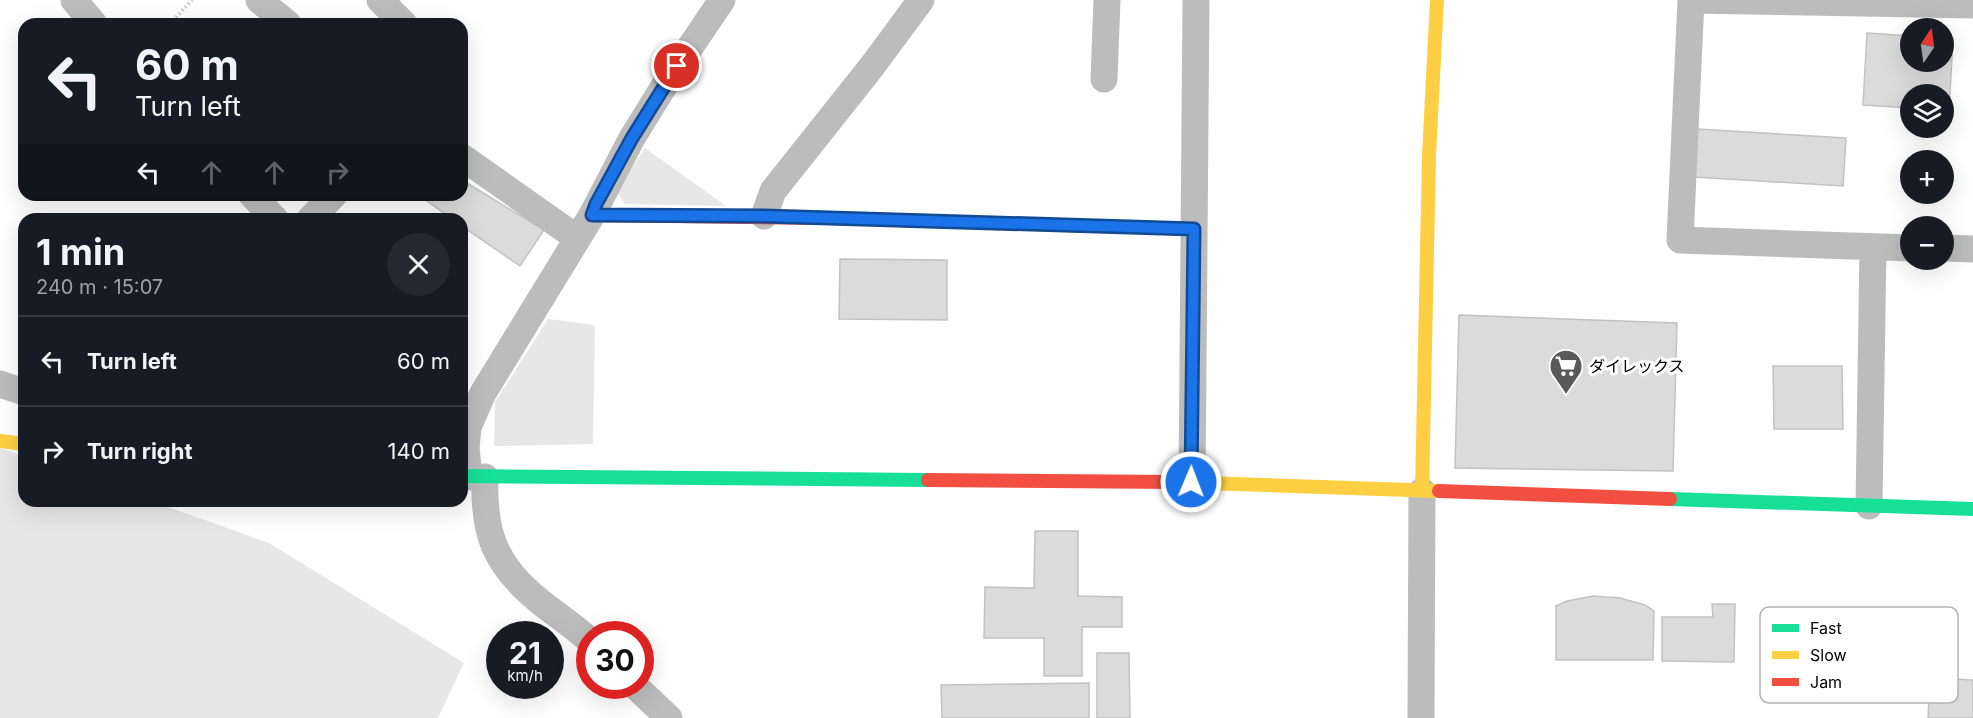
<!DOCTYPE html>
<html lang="en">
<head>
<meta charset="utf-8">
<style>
	body { margin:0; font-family:Inter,"Noto Sans JP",sans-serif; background:#242831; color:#f1f3f6; height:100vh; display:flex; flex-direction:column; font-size:22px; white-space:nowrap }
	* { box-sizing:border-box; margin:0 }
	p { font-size:20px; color:#9ea1a6 }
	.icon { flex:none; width:33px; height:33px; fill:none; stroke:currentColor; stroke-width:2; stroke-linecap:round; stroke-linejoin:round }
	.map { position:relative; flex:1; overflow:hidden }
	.sheet { position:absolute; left:18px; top:213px; width:450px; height:294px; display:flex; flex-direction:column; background:#171b24; border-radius:18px; box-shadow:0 6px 24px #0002 }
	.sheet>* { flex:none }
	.top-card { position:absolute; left:18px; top:18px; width:450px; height:183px; border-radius:18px; box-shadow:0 6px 24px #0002; background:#171b24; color:#f1f3f6; overflow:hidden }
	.needle { width:39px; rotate:13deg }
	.controls { position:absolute; left:1900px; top:18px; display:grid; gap:12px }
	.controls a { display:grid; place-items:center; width:54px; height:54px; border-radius:50%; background:#171b24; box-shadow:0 6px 24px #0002; font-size:30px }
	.speed { position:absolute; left:486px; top:621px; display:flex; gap:12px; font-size:30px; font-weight:700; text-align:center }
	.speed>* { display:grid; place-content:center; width:78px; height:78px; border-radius:50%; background:#171b24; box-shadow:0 6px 24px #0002; line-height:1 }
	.speed small { font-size:15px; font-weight:400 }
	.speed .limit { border:9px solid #d22; background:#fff; color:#111 }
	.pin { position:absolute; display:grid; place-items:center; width:51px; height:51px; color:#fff; margin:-26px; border:3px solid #fff; border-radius:50%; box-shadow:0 2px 6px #0007 }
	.me { position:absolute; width:66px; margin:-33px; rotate:1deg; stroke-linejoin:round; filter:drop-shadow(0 0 4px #0008) }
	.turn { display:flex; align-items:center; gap:21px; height:126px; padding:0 18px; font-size:27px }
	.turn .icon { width:78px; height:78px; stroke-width:2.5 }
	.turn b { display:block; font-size:42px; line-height:51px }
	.lanes { display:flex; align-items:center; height:57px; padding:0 18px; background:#0003; justify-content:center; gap:30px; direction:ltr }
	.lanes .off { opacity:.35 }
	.round { display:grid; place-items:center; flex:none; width:63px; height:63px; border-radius:32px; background:#242831 }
	.summary { display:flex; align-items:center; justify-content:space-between; height:102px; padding:0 18px }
	h1 { font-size:36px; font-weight:700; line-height:45px }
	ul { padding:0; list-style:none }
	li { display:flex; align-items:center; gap:18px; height:90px; padding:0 18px; border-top:2px solid #363941 }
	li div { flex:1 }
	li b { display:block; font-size:22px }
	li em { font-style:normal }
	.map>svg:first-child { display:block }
	.green { fill:#e7e7e7 }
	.building { fill:#dbdbdb; stroke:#c2c2c2; stroke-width:1.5 }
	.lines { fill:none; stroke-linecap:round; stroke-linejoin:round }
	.path { stroke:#c2c2c2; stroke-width:4; stroke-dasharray:1.5 3; stroke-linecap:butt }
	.street { stroke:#bcbcbc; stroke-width:27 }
	.fast { stroke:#16e098; stroke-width:14 }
	.slow { stroke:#ffcf43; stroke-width:14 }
	.jam { stroke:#f24e42; stroke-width:14 }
	.route-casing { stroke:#114b97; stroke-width:15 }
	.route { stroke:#1a73e8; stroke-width:10 }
	.labels { text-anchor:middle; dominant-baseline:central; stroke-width:6; stroke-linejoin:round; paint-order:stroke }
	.poi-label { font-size:16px; fill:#000; stroke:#fff; text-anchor:start }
	.key { fill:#fff; stroke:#b2b2b2; stroke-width:1.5 }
	.key-label { font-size:16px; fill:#000 }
</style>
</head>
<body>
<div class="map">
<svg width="1973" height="718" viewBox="0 0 1973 718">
	<rect width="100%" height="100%" fill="#fff"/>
	<!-- green -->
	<path class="green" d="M 645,148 L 726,206 L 625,204 L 616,191 Z
		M 548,319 L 595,325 L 593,444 L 494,446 L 495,402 Z
		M 0,448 L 24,456 L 24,501 L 151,501 L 269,543 L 464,663 L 438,718 L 0,718 Z"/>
	<!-- building -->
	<path class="building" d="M 1867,33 L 1911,36 L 1911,62 L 1944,62 L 1944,37 L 1953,38 L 1949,111 L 1944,110 L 1944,94 L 1911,94 L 1911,108 L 1863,105 Z
		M 1697,129 L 1846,138 L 1843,186 L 1694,177 Z
		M 462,180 L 544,230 L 520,266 L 462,226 L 462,219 L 452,219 L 423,198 L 425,195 L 462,195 Z
		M 840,259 L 947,260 L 947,320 L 839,319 Z
		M 1459,315 L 1677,323 L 1673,471 L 1455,468 Z
		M 1773,366 L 1842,366 L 1843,429 L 1774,429 Z
		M 1035,531 L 1078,531 L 1078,596 L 1122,597 L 1122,627 L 1082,627 L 1082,676 L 1044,676 L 1044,638 L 984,638 L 985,587 L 1034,588 Z
		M 1593,596 L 1620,598 L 1645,605 L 1654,611 L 1653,660 L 1556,660 L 1556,606 L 1567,601 Z
		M 1712,604 L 1735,604 L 1734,662 L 1662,661 L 1662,617 L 1713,617 Z
		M 1097,653 L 1129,653 L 1130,718 L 1097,718 Z
		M 1930,678 L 1973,680 L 1973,718 L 1928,718 Z
		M 1089,683 L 1089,718 L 942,718 L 941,685 Z"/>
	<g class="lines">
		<!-- path -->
		<path class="path" d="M 170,24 L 192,0"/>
		<!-- street -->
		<path class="street" d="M 74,0 L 94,24
			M 259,0 L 288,24
			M 380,0 L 404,24
			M 1691,0 L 1680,240 L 1911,248
			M 1691,0 L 1973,5
			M 1104,79 L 1107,0
			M 462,157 L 577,238
			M 252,195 L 275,219
			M 764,216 L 773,191 L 873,65 L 921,0
			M 310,219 L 334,195
			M 1944,248 L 1973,249
			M 0,384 L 24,392
			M 469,477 L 466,448 L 468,427 L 483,393 L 592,215 L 632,138 L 666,83 L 722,0
			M 485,477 C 483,532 494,564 538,600 C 555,614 574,626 590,641
			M 1192,482 L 1196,0
			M 1869,506 L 1873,247
			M 635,686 L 669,718
			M 1421,718 L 1422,491"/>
		<!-- fast -->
		<path class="fast" d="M 462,476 L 928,480
			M 1670,499 L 1973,509"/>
		<!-- slow -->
		<path class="slow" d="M 827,218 L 1194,229
			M 0,441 L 24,444
			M 1175,482 L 1439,491
			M 1422,491 L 1429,155 L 1437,0"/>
		<!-- jam -->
		<path class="jam" d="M 592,215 L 827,218
			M 928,480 L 1175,482
			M 1439,491 L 1670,499"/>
	</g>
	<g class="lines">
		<!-- route casing -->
		<g class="route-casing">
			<path id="route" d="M 677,66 L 632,138 L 596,204 L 592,215 L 764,216 L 1194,229 L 1191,482"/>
		</g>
		<!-- route -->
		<use href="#route" class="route"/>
	</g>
	<!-- icons -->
	<defs>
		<g id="supermarket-pin" transform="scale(1.725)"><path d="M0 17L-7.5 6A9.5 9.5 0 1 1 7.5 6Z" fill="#595959" stroke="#fff"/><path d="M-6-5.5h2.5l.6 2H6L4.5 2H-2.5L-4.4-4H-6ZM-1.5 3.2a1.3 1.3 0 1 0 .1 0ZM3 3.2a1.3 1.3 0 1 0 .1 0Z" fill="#fff"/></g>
	</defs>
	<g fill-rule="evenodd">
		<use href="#supermarket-pin" x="1566" y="366"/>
	</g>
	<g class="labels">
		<!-- poi labels -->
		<g class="poi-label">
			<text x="1589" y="366">ダイレックス</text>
		</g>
	</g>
	<!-- legend -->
	<rect x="1760" y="607" width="198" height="96" rx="9" class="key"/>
	<rect x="1772" y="624" width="27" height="8" fill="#16e098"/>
	<rect x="1772" y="651" width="27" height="8" fill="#ffcf43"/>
	<rect x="1772" y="678" width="27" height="8" fill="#f24e42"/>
	<g class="key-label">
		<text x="1810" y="634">Fast</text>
		<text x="1810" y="661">Slow</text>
		<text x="1810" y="688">Jam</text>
	</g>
</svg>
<div class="controls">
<a><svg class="needle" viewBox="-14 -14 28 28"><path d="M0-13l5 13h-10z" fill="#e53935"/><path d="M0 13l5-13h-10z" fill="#9ea1a6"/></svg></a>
<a><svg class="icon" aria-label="layers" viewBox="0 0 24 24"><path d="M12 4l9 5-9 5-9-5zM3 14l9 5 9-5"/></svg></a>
<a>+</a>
<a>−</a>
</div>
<div class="speed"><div>21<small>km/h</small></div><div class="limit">30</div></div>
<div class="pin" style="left:677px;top:66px;background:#d93025"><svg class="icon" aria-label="arrive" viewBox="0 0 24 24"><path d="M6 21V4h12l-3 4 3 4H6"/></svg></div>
<svg class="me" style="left:1191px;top:482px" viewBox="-20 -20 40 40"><circle r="17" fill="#1a73e8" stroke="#fff" stroke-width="3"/><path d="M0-11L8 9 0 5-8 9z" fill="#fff"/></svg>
<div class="top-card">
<div class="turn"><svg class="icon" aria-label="left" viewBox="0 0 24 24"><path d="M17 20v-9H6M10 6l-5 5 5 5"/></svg><div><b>60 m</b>Turn left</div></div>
<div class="lanes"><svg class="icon" aria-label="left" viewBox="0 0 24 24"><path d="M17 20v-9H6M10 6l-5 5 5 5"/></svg><svg class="icon off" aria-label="ahead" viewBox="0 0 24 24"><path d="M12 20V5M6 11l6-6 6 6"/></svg><svg class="icon off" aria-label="ahead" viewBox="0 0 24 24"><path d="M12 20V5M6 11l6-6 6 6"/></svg><svg class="icon off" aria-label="right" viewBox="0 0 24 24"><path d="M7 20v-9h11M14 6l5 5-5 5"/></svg></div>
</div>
<section class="sheet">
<div class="summary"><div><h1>1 min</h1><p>240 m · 15:07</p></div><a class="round"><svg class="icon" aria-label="close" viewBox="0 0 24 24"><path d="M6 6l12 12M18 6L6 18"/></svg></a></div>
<ul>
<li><svg class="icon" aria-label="left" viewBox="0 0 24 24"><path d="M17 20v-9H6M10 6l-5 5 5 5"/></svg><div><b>Turn left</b></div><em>60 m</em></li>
<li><svg class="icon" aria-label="right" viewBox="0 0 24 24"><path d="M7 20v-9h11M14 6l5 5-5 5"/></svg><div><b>Turn right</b></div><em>140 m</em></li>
</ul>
</section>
</div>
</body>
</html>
